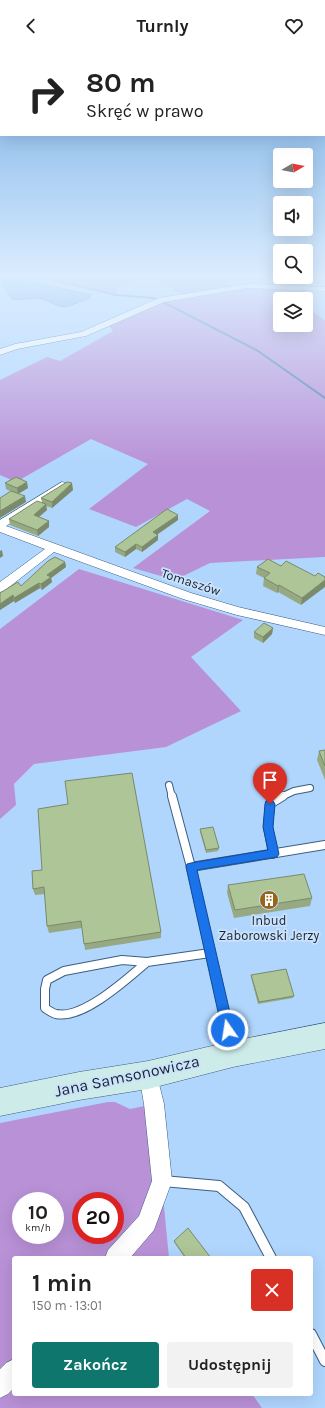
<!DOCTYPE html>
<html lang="pl">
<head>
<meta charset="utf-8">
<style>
	body { margin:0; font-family:Karla,sans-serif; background:#f2f2f2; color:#222; height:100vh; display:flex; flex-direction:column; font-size:15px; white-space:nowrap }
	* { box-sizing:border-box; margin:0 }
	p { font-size:13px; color:#767676 }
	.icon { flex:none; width:22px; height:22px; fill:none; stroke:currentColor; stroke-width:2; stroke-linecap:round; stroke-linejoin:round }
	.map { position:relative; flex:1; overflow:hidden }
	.drawer { position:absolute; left:12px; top:1204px; width:301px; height:140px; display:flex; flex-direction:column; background:#fff; border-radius:4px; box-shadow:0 4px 16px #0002 }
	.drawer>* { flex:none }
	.banner { position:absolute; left:0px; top:0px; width:325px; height:84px; box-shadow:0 4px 16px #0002; background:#fff; color:#222; overflow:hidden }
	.needle { width:26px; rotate:80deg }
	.tools { position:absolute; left:273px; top:96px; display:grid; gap:8px }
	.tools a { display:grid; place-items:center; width:40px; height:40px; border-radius:4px; background:#fff; box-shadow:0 4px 16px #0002; font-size:20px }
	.speed { position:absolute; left:12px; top:1140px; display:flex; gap:8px; font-size:20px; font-weight:700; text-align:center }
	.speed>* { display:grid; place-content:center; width:52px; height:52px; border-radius:50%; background:#fff; box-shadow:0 4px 16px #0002; line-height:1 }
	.speed small { font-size:10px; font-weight:400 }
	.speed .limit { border:6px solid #d22; background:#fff; color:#111 }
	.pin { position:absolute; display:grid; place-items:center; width:34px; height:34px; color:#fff; margin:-41px -17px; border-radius:50% 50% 50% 0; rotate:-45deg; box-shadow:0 0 4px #0007 }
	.pin .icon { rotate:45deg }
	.me { position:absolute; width:44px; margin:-22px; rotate:347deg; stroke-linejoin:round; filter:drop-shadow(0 0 3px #0008) }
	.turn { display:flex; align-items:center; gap:14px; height:84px; padding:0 20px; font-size:18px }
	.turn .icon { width:52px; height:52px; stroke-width:2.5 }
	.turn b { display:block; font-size:28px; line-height:34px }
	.round { display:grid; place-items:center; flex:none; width:42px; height:42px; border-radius:4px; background:#f2f2f2 }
	.summary { display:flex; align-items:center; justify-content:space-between; height:68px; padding:0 20px }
	h1 { font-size:24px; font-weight:700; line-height:30px }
	.primary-button { display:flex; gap:8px; margin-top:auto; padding:8px 20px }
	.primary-button a { flex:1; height:46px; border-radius:4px; background:#0f766e; color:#fff; font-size:16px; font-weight:700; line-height:46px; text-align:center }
	.primary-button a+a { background:#f2f2f2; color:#222 }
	header { display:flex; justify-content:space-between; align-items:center; height:52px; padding:0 20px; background:#fff; font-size:18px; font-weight:700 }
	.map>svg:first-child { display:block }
	.green { fill:#b991d7; fill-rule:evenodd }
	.water { fill:#66a1de; stroke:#4e7cab }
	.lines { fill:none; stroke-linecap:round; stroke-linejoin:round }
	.stream { stroke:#4e7cab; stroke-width:2 }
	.lane-far2-casing { stroke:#3c5e81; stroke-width:8 }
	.lane-far1-casing { stroke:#3c5e81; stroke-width:10 }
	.lane-casing { stroke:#3c5e81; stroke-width:12 }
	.street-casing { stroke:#3c5e81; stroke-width:1 }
	.secondary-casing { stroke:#3c5e81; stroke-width:1 }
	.lane-far2 { stroke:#fff; stroke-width:6 }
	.lane-far1 { stroke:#fff; stroke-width:8 }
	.lane { stroke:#fff; stroke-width:10 }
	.street { fill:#fff; fill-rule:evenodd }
	.secondary { fill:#ccebe9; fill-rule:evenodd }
	.wall { fill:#96a982 }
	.shaded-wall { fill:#7a8a6a }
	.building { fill:#aec597; stroke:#7a8a6a }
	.route { fill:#1a73e8; stroke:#114b97 }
	.labels { text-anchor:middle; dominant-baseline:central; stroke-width:3.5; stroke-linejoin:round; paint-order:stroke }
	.street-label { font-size:13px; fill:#172534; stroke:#cbe2fa }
	.poi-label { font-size:13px; fill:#172534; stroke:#cbe2fa }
	.near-street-label { font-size:16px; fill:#172534; stroke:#cbe2fa }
</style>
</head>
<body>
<header><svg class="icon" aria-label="back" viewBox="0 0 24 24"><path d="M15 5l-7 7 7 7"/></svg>Turnly<svg class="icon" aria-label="heart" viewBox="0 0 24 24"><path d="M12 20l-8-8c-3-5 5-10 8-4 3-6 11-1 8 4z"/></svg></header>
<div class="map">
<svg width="325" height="1356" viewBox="0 0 325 1356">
	<rect width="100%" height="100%" fill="#b0d6fe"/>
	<!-- green -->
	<path class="green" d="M 41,225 L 144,225 L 118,235 L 116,243 Z
		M 152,225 L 228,225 L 227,232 L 229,236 L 303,235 L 305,247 L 280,247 L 280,273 L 306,273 L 306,252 L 307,256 L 325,268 L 325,505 L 210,511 L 175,528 L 133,516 L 210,459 L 187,447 L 136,475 L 89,457 L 148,412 L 91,387 L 16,430 L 0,423 L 0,328 L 47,305 L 60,309 L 113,279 L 108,272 L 146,255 L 184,244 Z
		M 79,517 L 243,568 L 191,605 L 241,659 L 166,695 L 34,712 L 14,732 L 16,753 L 0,767 L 0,577 Z
		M 108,1050 L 115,1050 L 130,1057 L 154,1052 L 169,1206 L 14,1206 L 14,1342 L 252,1342 L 262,1356 L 0,1356 L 0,1071 ZM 21,1149 L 55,1149 L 55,1183 L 21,1183 ZM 81,1149 L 115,1149 L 115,1183 L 81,1183 Z"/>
	<!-- water -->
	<path class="water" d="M 8,227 L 19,227 L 91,243 L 90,246 L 66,255 L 59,254 L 40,246 L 13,248 L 2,232 Z"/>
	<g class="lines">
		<!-- stream -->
		<path class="stream" d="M 41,225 L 116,243 L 153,246 L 165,251 L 258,299 L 325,346"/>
		<!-- lane-far2 casing -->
		<g class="lane-far2-casing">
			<path id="lane-far2" d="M 169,733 L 172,745
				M 281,745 L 294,739 L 310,736"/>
		</g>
		<!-- lane-far1 casing -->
		<g class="lane-far1-casing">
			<path id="lane-far1" d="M 172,744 L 191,815 L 232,997
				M 273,802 L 268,775 L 270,752 L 283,744
				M 191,815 L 325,793
				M 122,908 L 147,910 C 128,926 83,968 56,962 C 52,961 48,958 45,956 L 45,937 L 47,928 L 64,919 Z
				M 147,910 L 210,901"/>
		</g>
		<!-- lane casing -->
		<g class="lane-casing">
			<path id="lane" d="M 163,1129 L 219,1134 L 244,1155 L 271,1206
				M 311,1282 L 325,1309"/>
		</g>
		<!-- street casing -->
		<g class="street-casing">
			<path id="street" d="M 247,232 L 325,235 L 325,239 L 247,236 L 164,250 L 86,284 L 17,297 L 0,303 L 0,297 L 15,292 L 81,280 L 159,246 Z
				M 62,430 L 66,431 L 67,433 L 66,435 L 6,474 L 191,541 L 238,555 L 325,575 L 325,583 L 237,563 L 183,547 L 54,500 L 4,539 L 0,540 L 0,530 L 45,497 L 0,480 L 0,468 Z
				M 148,1014 L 155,1016 L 164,1052 L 172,1129 L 154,1178 L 130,1206 L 105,1206 L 108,1198 L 139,1164 L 152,1129 L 144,1052 L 139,1023 L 141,1016 Z
				M 14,1307 L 14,1336 L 8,1342 L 0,1346 L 0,1317 L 6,1311 Z"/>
		</g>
		<!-- secondary casing -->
		<g class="secondary-casing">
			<path id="secondary" d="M 325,971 L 325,997 L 233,1015 L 148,1037 L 79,1048 L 0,1064 L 0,1036 L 79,1020 L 148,1009 L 233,989 Z"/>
		</g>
		<!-- lane-far2 -->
		<use href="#lane-far2" class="lane-far2"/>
		<!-- lane-far1 -->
		<use href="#lane-far1" class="lane-far1"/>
		<!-- lane -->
		<use href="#lane" class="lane"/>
		<!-- street -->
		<use href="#street" class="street"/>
		<!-- secondary -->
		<use href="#secondary" class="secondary"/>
	</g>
	<!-- wall -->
	<path class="wall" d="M 5,431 L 28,436 L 18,442 L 26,450 L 12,440 L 6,437 Z
		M 73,438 L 52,456 L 46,454 L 47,458 L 39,465 L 49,469 L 49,475 L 38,484 L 10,473 L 9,467 L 42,450 L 41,446 Z
		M 178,468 L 157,483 L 158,488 L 142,500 L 136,497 L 125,505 L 115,500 L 115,495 Z
		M 65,510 L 66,515 L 51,526 L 52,530 L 42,538 L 40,536 L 15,551 L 14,549 L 0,558 L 0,541 L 21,534 Z
		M 281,514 L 315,524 L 301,553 L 278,540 L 277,541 L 263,534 L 264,526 L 256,522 L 257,515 Z
		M 273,576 L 272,582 L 263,591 L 254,586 L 254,580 Z
		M 325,698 L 325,728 L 317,708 L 319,699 Z
		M 200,777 L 219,796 L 218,799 L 206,801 L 200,780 Z
		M 32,819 L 161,880 L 161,886 L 85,898 L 82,876 L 49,881 L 47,874 L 45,842 L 35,843 L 33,837 Z
		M 228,833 L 312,846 L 310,854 L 234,866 L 227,841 Z
		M 251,923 L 294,944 L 293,946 L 258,952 L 251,925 Z
		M 174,1189 L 211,1206 L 185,1206 L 174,1190 Z"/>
	<!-- shaded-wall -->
	<path class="shaded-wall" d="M 27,430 L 28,436 L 18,442 L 17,436 Z
		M 72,431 L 73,438 L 52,456 L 52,450 Z
		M 25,444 L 26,450 L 0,466 L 0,459 Z
		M 46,452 L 47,458 L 34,469 L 34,463 Z
		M 178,463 L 178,468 L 153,485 L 153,480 Z
		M 49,469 L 49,475 L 38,484 L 37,478 Z
		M 158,483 L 158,488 L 142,500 L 142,495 Z
		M 136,492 L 136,497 L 125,505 L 125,500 Z
		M 2,498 L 3,504 L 0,506 L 0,499 Z
		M 65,510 L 66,515 L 51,526 L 52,530 L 42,538 L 41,532 L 47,523 Z
		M 325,528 L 325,535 L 301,553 L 302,546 Z
		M 39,531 L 40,536 L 15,551 L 14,546 Z
		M 279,533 L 278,540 L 277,541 L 278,534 Z
		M 13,543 L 14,549 L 0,558 L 0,552 Z
		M 273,576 L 272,582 L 263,591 L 263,585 Z"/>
	<!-- building -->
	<path class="building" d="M 16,425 L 27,430 L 17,436 L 5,431 Z
		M 67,430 L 72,431 L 52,450 L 41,446 Z
		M 11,439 L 25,444 L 0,459 L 0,446 Z
		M 37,449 L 46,452 L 34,463 L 49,469 L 37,478 L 9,467 Z
		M 167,457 L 178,463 L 153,480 L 158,483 L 142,495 L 136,492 L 125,500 L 115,495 Z
		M 55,505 L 65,510 L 47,523 L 51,525 L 41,532 L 39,531 L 14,546 L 13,543 L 0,552 L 0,541 L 18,530 L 21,534 L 48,509 Z
		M 268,507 L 281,514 L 286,509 L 315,524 L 318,521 L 325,525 L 325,528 L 302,546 L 279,533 L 278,534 L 264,526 L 270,521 L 257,515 Z
		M 264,571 L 273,576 L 263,585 L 254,580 Z
		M 325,698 L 325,714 L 319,699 Z
		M 132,721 L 161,880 L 84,892 L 81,869 L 47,874 L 44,835 L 33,837 L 32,819 L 42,818 L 38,757 L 68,752 L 65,729 Z
		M 213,775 L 219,796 L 206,798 L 200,777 Z
		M 304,822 L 312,846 L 235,858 L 228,833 Z
		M 286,917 L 294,944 L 259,950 L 251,923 Z
		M 188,1176 L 211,1206 L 186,1206 L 174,1189 Z"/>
	<!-- sky -->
	<linearGradient id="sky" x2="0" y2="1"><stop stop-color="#74ace4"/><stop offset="0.54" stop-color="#dbedff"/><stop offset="1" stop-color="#dbedff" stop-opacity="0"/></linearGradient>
	<rect width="325" height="415" fill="url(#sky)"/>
	<!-- route -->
	<path class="route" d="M 270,748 L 273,749 L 275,752 L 273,775 L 279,802 L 277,805 L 197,818 L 234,978 L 232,982 L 228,984 L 224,982 L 222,978 L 186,815 L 187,812 L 191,811 L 268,798 L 263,775 L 265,752 L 266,749 Z"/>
	<!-- icons -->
	<defs>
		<g id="building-disc" transform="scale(1)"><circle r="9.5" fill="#99651c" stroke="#cbe2fa"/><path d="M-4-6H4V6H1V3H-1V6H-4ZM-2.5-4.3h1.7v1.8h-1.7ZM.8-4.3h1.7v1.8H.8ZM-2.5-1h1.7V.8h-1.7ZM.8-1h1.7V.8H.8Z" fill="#fff"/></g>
	</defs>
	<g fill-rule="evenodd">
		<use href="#building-disc" x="269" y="848"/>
	</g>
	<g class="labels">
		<!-- street labels -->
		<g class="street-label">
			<text transform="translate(191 530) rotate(18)">Tomaszów</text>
		</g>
		<!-- poi labels -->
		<g class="poi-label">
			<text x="269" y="868">Inbud<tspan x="269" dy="15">Zaborowski Jerzy</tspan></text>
		</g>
		<!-- near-street labels -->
		<g class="near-street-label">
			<text transform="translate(127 1024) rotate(-12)">Jana Samsonowicza</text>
		</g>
	</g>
</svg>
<div class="tools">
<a><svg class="needle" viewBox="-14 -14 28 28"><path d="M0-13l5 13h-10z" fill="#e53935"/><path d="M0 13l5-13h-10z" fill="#767676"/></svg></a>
<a><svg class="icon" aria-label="sound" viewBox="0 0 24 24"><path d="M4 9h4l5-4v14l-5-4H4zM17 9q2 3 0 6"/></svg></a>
<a><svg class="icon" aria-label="search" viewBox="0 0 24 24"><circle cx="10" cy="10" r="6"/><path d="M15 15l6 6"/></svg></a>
<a><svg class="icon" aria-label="layers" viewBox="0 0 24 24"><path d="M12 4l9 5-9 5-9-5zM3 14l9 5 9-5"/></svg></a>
</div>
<div class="speed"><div>10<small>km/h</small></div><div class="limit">20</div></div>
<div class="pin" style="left:270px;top:752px;background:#d93025"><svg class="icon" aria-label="arrive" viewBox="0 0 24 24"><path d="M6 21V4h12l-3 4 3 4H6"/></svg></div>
<svg class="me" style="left:228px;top:978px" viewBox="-20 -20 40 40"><circle r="17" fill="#1a73e8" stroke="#fff" stroke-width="3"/><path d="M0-11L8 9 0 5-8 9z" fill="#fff"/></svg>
<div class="banner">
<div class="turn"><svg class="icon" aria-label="right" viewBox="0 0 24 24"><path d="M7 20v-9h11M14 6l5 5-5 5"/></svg><div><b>80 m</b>Skręć w prawo</div></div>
</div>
<section class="drawer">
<div class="summary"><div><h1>1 min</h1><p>150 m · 13:01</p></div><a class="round" style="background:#d93025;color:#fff"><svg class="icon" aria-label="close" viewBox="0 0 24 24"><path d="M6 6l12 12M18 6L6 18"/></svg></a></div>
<div class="primary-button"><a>Zakończ</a><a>Udostępnij</a></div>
</section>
</div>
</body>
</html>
